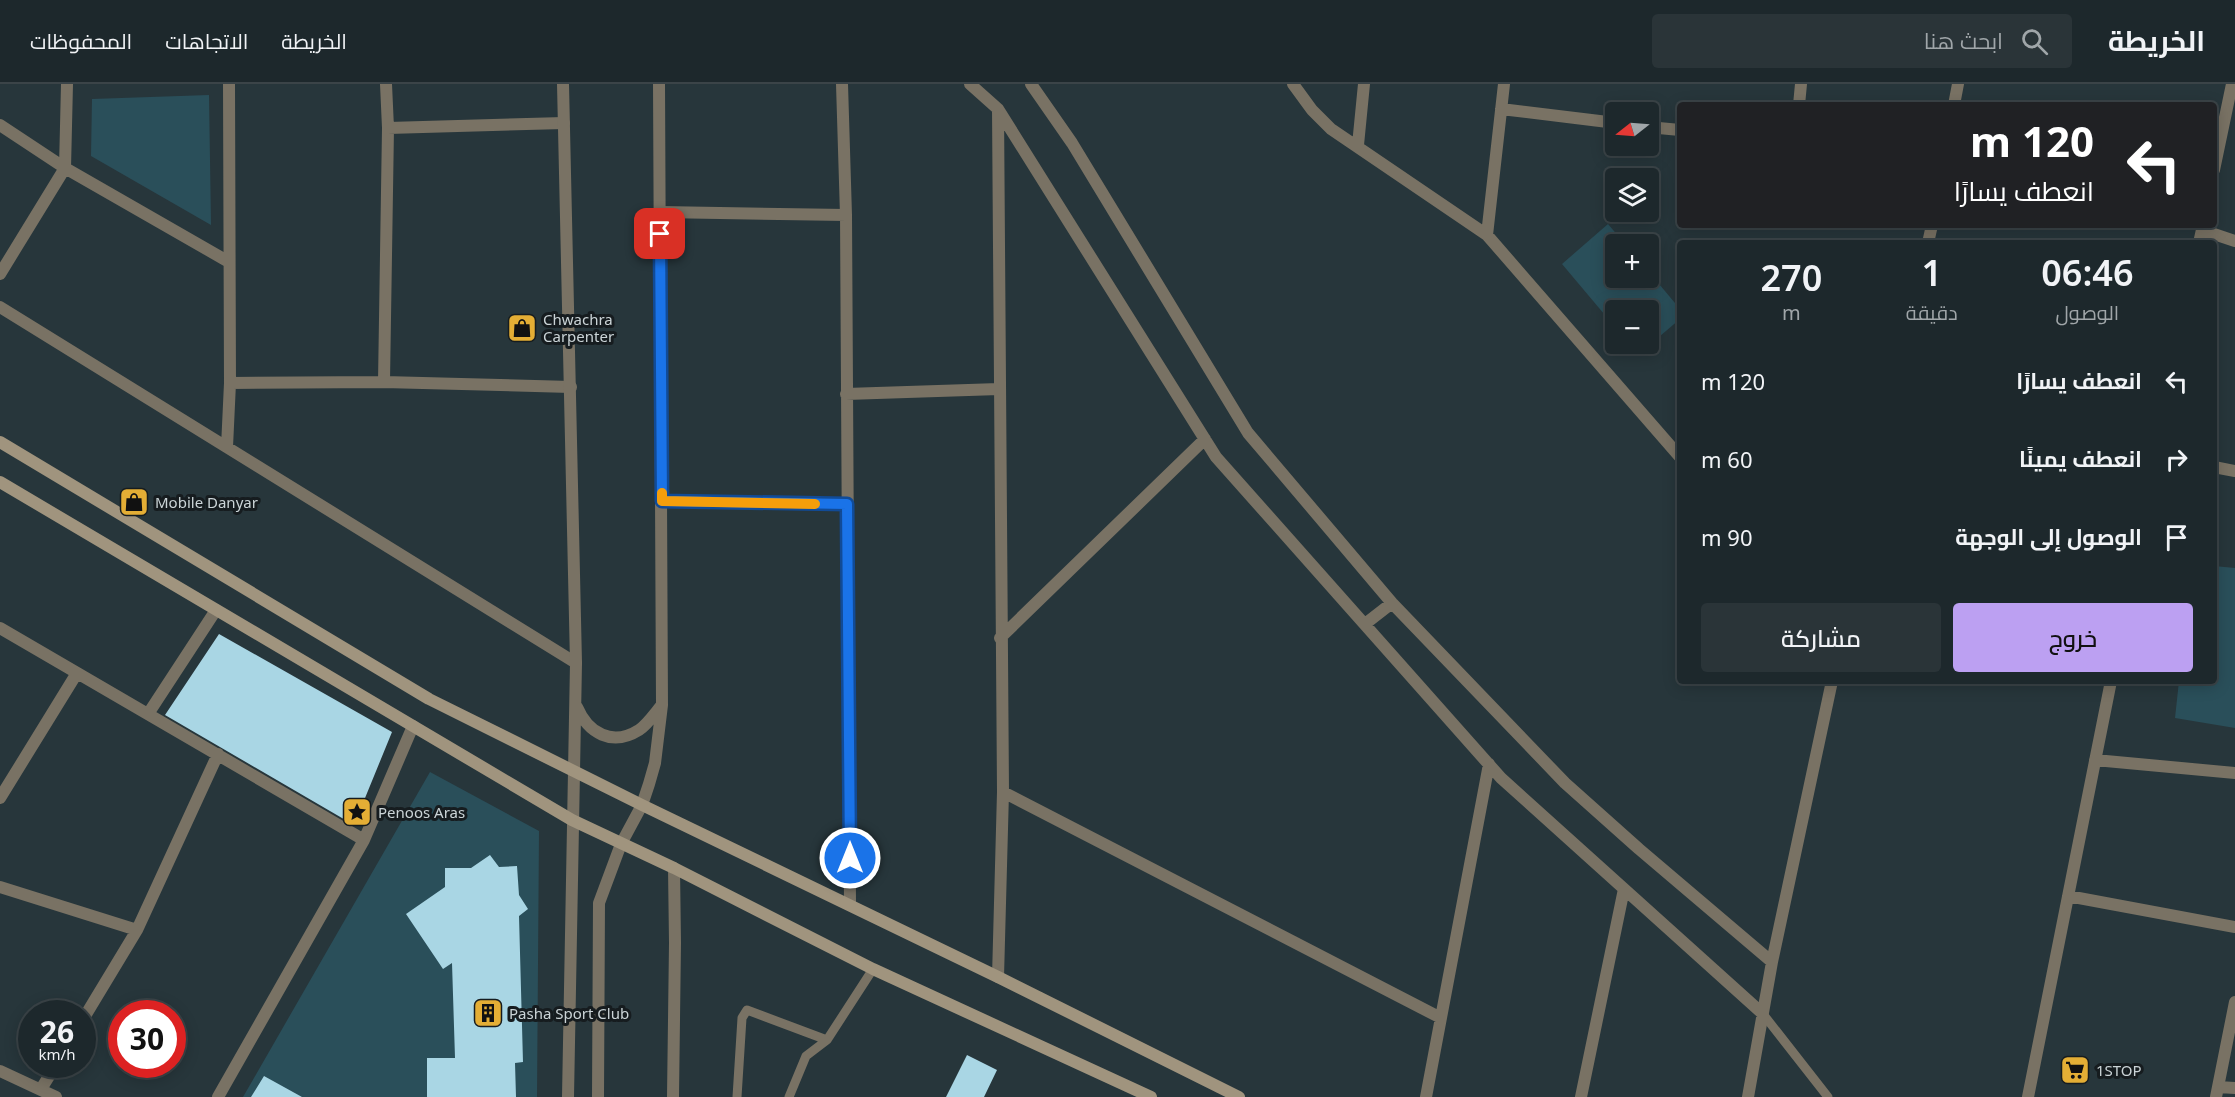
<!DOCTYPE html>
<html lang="ar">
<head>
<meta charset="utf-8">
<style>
	body { margin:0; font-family:"Noto Sans",Cairo,sans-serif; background:#2a3438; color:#f1f3f6; direction:rtl; height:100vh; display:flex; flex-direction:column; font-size:22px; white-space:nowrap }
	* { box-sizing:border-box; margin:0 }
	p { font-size:20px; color:#a0a6a9 }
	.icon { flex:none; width:33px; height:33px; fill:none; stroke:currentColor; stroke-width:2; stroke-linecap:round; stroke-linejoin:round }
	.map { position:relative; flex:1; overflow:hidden; direction:ltr }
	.side { position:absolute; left:1677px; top:156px; width:540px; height:444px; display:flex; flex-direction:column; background:#1d282c; border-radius:6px; box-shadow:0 3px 15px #0003,0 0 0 2px #3b4448; direction:rtl }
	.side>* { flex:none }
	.hud { position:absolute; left:1677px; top:18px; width:540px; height:126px; border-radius:6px; box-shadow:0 3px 15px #0003,0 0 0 2px #3b4448; direction:rtl; background:#202124; color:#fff; overflow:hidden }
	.needle { width:39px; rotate:253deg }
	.controls { position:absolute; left:1605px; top:18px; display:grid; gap:12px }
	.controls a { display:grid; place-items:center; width:54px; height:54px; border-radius:6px; background:#1d282c; box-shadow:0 3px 15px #0003,0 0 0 2px #3b4448; font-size:30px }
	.speed { position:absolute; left:18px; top:916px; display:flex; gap:12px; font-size:30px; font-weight:700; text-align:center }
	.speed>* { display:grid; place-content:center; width:78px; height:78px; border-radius:50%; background:#1d282c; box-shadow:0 3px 15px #0003,0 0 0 2px #3b4448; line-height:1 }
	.speed small { font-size:15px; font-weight:400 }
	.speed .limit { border:9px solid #d22; background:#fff; color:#111 }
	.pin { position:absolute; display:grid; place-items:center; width:51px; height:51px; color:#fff; margin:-26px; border-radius:12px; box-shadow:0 3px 9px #0006 }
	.me { position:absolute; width:66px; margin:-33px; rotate:0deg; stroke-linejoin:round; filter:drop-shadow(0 0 4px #0008) }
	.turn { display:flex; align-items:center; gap:21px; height:126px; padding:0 24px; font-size:27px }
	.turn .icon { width:78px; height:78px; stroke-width:2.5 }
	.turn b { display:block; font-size:42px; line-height:51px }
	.eta { display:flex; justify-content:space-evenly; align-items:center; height:102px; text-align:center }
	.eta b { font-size:36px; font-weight:600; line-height:42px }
	.primary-button { display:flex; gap:12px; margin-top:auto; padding:12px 24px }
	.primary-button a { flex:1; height:69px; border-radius:6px; background:#bca0f2; color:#111; font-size:24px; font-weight:600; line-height:69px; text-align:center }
	.primary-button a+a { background:#2a3438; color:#f1f3f6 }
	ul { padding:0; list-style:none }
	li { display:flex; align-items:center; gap:18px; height:78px; padding:0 24px }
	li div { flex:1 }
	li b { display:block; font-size:22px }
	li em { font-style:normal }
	header { display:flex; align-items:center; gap:36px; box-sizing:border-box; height:84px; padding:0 30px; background:#1d282c; border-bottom:2px solid #3b4448 }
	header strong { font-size:28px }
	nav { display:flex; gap:33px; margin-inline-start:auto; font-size:21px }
	.search { width:420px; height:54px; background:#2a3438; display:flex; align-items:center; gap:15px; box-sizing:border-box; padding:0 21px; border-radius:6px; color:#a0a6a9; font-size:22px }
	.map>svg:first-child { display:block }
	.green { fill:#2a4f5a }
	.building { fill:#a9d6e4 }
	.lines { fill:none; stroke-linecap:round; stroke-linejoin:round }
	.service { stroke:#797264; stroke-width:9 }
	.minor { stroke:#797264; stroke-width:12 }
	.tertiary { stroke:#797264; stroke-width:12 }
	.secondary { stroke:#a0947e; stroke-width:12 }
	.route-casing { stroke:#114b97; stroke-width:15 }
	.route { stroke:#1a73e8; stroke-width:10 }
	.slow { stroke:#f59e0b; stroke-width:10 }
	.labels { text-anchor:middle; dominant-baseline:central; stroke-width:6; stroke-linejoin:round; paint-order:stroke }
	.poi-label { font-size:15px; fill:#cbd4d7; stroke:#161c1f; text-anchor:start }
</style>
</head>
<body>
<header>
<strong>الخريطة</strong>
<div class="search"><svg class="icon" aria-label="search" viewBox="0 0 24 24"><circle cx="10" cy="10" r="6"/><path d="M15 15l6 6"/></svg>ابحث هنا</div>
<nav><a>الخريطة</a><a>الاتجاهات</a><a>المحفوظات</a></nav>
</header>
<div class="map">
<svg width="2235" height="1013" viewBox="0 0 2235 1013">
	<rect width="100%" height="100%" fill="#27363b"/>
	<!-- green -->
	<path class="green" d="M 209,11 L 211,141 L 91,72 L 92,15 Z
		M 1608,140 L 1625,160 L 1616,160 L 1616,194 L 1648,194 L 1649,188 L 1680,225 L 1680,235 L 1639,270 L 1630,260 L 1648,260 L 1648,226 L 1616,226 L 1615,243 L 1562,180 Z
		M 2214,482 L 2235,484 L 2235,644 L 2175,634 L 2179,597 L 2214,597 Z
		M 430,688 L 539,747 L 537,1013 L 243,1013 Z"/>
	<!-- building -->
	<path class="building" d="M 219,550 L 392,648 L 354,741 L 165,631 Z
		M 490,771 L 499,783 L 517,782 L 519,811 L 528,825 L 519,832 L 523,978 L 515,979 L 516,1013 L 427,1013 L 427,974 L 455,974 L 452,879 L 443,885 L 406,830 L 445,803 L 445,784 L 471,784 Z
		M 967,971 L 997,986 L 984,1013 L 946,1013 Z
		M 264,992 L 302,1013 L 251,1013 Z"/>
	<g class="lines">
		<!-- service -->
		<path class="service" d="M 1763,930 L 1828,1013
			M 737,1013 L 742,934 L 747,926 L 827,956
			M 789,1013 L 806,972 L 827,956 L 873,885"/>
		<!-- minor -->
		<path class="minor" d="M 842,0 L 846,131 L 850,821
			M 970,0 L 998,25 L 1216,373 L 1501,694 L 1763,930
			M 1031,0 L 1072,59 L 1248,349 L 1392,519 L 1565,699 L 1639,765 L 1772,878
			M 1293,0 L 1312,26 L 1331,45 L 1487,151 L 1680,373
			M 1799,21 L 1801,0
			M 1954,21 L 1958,0
			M 998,25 L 1003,708 L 998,893
			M 1501,25 L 1616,39
			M 0,41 L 65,84 L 229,178
			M 1648,43 L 1680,46
			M 388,44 L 564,39
			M 1358,61 L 1364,0
			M 2214,86 L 2232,0
			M 660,128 L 846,131
			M 2202,146 L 2235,157
			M 1487,151 L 1504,0
			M 1928,159 L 1932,141
			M 2199,159 L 2203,141
			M 0,190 L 65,84 L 67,0
			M 0,223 L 576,579
			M 384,298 L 388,44 L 386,0
			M 230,299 L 384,298 L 571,303
			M 846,310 L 999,305
			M 227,363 L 230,299 L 229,0
			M 2214,383 L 2235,387
			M 662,417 L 847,420
			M 1365,540 L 1392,519
			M 0,544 L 364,756
			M 1000,554 L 1205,355
			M 148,630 L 216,526
			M 2095,676 L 2235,689
			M 1003,708 L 1441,934
			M 0,714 L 77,589
			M 0,803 L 137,846
			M 2068,812 L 2235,843
			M 82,937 L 137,846 L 218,670
			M 2218,1003 L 2235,1004
			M 41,1005 L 56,981
			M 218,1013 L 364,756 L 413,642
			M 673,1013 L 675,859 L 674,784
			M 1426,1013 L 1489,680
			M 1581,1013 L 1624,805
			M 1748,1013 L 1772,878 L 1832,597
			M 2028,1013 L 2111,597
			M 2216,1013 L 2235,918"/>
		<!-- tertiary -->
		<path class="tertiary" d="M 563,0 L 576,579 L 568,1013
			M 577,623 C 588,649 612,663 639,646 C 647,641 655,629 662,621
			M 0,987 L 56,1013
			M 598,1013 L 599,819 L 621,760 L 642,721 L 649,700 L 655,679 L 662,621 L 659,0"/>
		<!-- secondary -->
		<path class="secondary" d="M 0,358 L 429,615 L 642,721 L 998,893 L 1239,1013
			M 0,398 L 572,736 L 674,784 L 873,885 L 1151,1013"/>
	</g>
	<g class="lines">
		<!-- route casing -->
		<g class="route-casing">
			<path id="route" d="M 660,150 L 662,417 L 847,420 L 850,774"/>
		</g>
		<!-- route -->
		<use href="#route" class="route"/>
		<!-- slow -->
		<path class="slow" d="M 662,409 L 662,417 L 815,420"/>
	</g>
	<!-- icons -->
	<defs>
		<g id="shop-square" transform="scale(1.5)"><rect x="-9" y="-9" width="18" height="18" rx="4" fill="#e4ae35" stroke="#161c1f"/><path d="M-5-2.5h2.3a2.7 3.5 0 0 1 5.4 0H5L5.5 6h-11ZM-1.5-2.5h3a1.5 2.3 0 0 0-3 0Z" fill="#111"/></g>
		<g id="sight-square" transform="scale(1.5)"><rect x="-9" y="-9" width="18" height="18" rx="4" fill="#e4ae35" stroke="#161c1f"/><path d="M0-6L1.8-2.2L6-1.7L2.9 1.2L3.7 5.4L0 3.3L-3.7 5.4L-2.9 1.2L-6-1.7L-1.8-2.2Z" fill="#111"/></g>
		<g id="building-square" transform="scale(1.5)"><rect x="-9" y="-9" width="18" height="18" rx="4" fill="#e4ae35" stroke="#161c1f"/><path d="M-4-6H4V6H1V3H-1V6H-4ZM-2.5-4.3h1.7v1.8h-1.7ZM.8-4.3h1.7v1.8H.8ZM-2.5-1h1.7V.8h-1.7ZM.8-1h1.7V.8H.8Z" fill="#111"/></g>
		<g id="supermarket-square" transform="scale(1.5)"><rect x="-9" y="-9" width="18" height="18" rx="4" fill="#e4ae35" stroke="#161c1f"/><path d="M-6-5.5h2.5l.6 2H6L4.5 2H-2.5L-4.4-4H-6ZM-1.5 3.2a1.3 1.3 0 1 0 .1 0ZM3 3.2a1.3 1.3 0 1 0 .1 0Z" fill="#111"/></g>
	</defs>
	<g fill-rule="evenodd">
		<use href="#shop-square" x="522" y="244"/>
		<use href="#shop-square" x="134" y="418"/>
		<use href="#sight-square" x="357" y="728"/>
		<use href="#building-square" x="488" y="929"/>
		<use href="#supermarket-square" x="2075" y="986"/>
	</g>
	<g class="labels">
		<!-- poi labels -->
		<g class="poi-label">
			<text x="543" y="235">Chwachra<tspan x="543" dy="17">Carpenter</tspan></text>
			<text x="155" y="418">Mobile Danyar</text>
			<text x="378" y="728">Penoos Aras</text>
			<text x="509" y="929">Pasha Sport Club</text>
			<text x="2096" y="986">1STOP</text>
		</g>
	</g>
</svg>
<div class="controls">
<a><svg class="needle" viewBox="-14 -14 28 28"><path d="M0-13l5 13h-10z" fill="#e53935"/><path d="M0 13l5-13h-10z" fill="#a0a6a9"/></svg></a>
<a><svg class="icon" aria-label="layers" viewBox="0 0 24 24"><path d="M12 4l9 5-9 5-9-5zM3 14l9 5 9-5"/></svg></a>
<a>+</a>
<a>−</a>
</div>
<div class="speed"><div>26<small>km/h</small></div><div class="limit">30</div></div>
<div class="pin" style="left:660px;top:150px;background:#d93025"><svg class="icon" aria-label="arrive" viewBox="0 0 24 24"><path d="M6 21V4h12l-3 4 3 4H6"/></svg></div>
<svg class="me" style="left:850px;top:774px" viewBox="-20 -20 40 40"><circle r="17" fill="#1a73e8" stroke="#fff" stroke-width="3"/><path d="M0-11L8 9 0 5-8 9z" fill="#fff"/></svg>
<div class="hud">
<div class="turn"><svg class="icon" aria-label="left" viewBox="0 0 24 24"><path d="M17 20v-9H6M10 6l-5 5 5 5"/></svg><div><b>120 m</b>انعطف يسارًا</div></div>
</div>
<section class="side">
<div class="eta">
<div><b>06:46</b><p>الوصول</p></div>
<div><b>1</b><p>دقيقة</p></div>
<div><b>270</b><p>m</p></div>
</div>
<ul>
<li><svg class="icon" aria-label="left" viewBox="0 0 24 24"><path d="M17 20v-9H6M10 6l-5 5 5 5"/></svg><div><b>انعطف يسارًا</b></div><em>120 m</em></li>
<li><svg class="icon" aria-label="right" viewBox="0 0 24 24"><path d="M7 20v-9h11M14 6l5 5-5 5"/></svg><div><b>انعطف يمينًا</b></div><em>60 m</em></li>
<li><svg class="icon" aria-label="arrive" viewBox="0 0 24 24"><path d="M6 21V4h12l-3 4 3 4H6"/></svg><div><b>الوصول إلى الوجهة</b></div><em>90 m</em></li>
</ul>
<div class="primary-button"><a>خروج</a><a>مشاركة</a></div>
</section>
</div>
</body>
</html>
